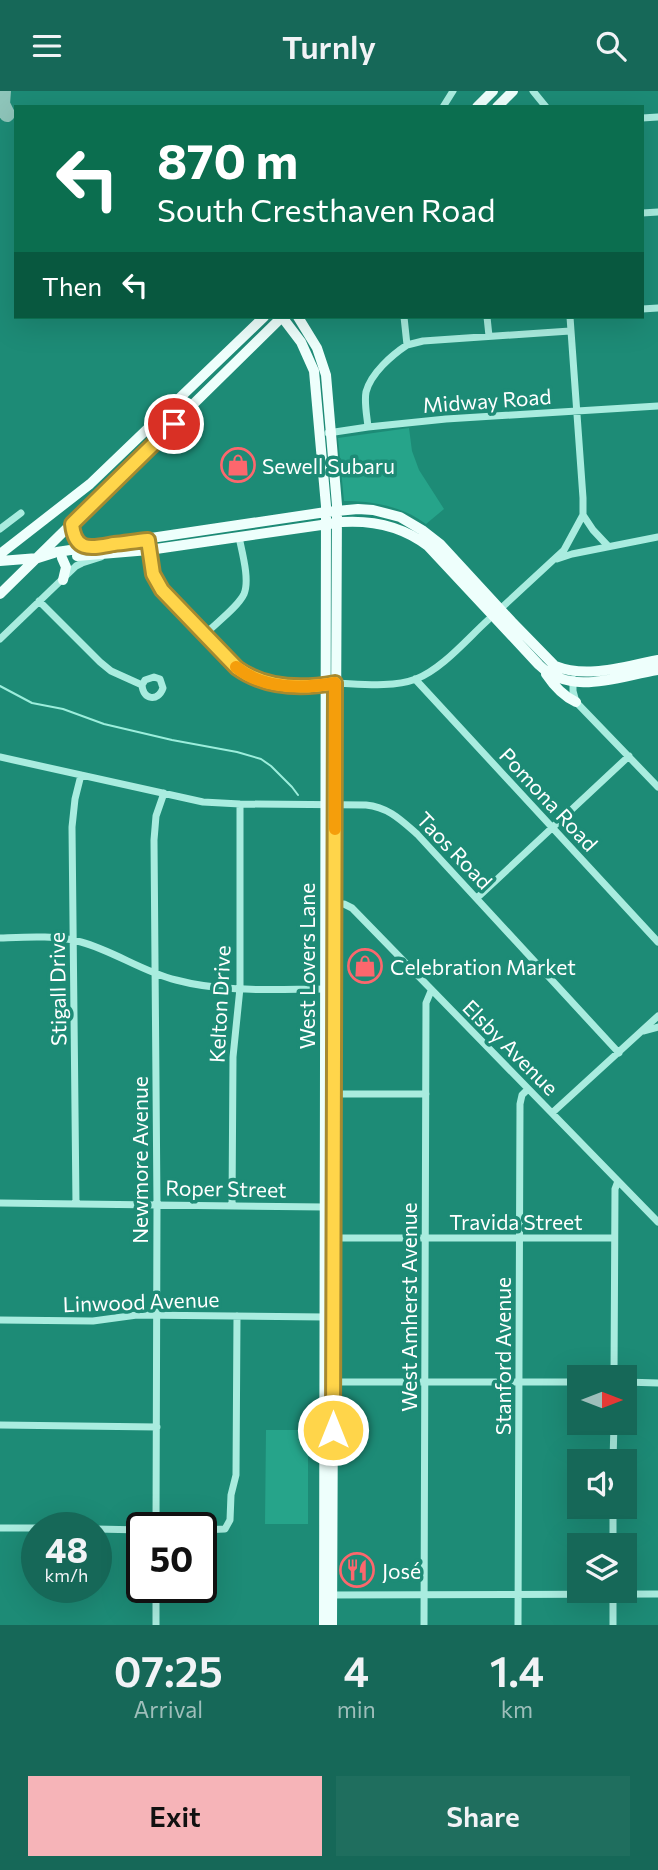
<!DOCTYPE html>
<html lang="en">
<head>
<meta charset="utf-8">
<style>
	body { margin:0; font-family:Commissioner,sans-serif; background:#1f6e5e; color:#f1f3f6; height:100vh; display:flex; flex-direction:column; font-size:26px; white-space:nowrap }
	* { box-sizing:border-box; margin:0 }
	p { font-size:23px; color:#9ebeba }
	.icon { flex:none; width:38px; height:38px; fill:none; stroke:currentColor; stroke-width:2; stroke-linecap:round; stroke-linejoin:round }
	.map { position:relative; height:1534px; overflow:hidden }
	.side { display:flex; flex-direction:column; background:#166858; flex:1 }
	.side>* { flex:none }
	.hud { position:absolute; left:14px; top:14px; width:630px; height:214px; border-radius:0px; box-shadow:0 7px 28px #0002; background:#0b6e4f; color:#fff; overflow:hidden }
	.needle { width:46px; rotate:90deg }
	.fabs { position:absolute; left:567px; top:1274px; display:grid; gap:14px }
	.fabs a { display:grid; place-items:center; width:70px; height:70px; border-radius:0px; background:#166858; box-shadow:0 7px 28px #0002; font-size:35px }
	.speed { position:absolute; left:21px; top:1421px; display:flex; gap:14px; font-size:35px; font-weight:700; text-align:center }
	.speed>* { display:grid; place-content:center; width:91px; height:91px; border-radius:50%; background:#166858; box-shadow:0 7px 28px #0002; line-height:1 }
	.speed small { font-size:18px; font-weight:400 }
	.speed .limit { border:4px solid #111; border-radius:10px; background:#fff; color:#111 }
	.pin { position:absolute; display:grid; place-items:center; width:60px; height:60px; color:#fff; margin:-30px; border:4px solid #fff; border-radius:50%; box-shadow:0 2px 7px #0007 }
	.me { position:absolute; width:77px; margin:-38px; rotate:0deg; stroke-linejoin:round; filter:drop-shadow(0 0 5px #0008) }
	.turn { display:flex; align-items:center; gap:24px; height:147px; padding:0 28px; font-size:32px }
	.turn .icon { width:91px; height:91px; stroke-width:2.5 }
	.turn b { display:block; font-size:49px; line-height:60px }
	.then { display:flex; align-items:center; height:66px; padding:0 28px; background:#0003; gap:14px; font-size:26px }
	.eta { display:flex; justify-content:space-evenly; align-items:center; height:119px; text-align:center }
	.eta b { font-size:42px; font-weight:600; line-height:49px }
	.action { display:flex; gap:14px; margin-top:auto; padding:14px 28px }
	.action a { flex:1; height:80px; border-radius:0px; background:#f6b4b8; color:#111; font-size:28px; font-weight:600; line-height:80px; text-align:center }
	.action a+a { background:#1f6e5e; color:#f1f3f6 }
	header { display:flex; justify-content:space-between; align-items:center; height:91px; padding:0 28px; background:#166858; font-size:32px; font-weight:600 }
	.map>svg:first-child { display:block }
	.green { fill:#26a48a }
	.lines { fill:none; stroke-linecap:round; stroke-linejoin:round }
	.stream { stroke:#9ceedc; stroke-width:2 }
	.taxiway { stroke:#8ec5ba; stroke-width:16 }
	.minor { stroke:#a9ecdf; stroke-width:7 }
	.major { stroke:#eefffc; stroke-width:10 }
	.route-casing { stroke:#a68a30; stroke-width:18 }
	.route { stroke:#ffd54a; stroke-width:12 }
	.slow { stroke:#f59e0b; stroke-width:12 }
	.labels { text-anchor:middle; dominant-baseline:central; stroke-width:7; stroke-linejoin:round; paint-order:stroke }
	.street-label { font-size:21px; fill:#fff; stroke:#1d8b76 }
	.poi-label { font-size:21px; fill:#fff; stroke:#1d8b76; text-anchor:start }
</style>
</head>
<body>
<header><svg class="icon" aria-label="menu" viewBox="0 0 24 24"><path d="M4 6h16M4 12h16M4 18h16"/></svg>Turnly<svg class="icon" aria-label="search" viewBox="0 0 24 24"><circle cx="10" cy="10" r="6"/><path d="M15 15l6 6"/></svg></header>
<div class="map">
<svg width="658" height="1534" viewBox="0 0 658 1534">
	<rect width="100%" height="100%" fill="#1d8b76"/>
	<!-- green -->
	<path class="green" d="M 409,337 L 412,360 L 419,379 L 444,418 L 426,433 C 402,415 373,410 344,410 L 338,347 Z
		M 266,1339 L 308,1339 L 308,1433 L 265,1433 Z"/>
	<g class="lines">
		<!-- stream -->
		<path class="stream" d="M 0,595 L 32,612 L 63,618 L 104,633 L 172,649 L 237,661 L 261,668 L 271,675 L 292,696 L 298,704"/>
		<!-- taxiway -->
		<path class="taxiway" d="M 3,0 L 2,13 L 7,23"/>
		<!-- minor -->
		<path class="minor" d="M 533,0 L 546,16
			M 443,16 L 453,0
			M 642,27 L 658,26
			M 642,122 L 658,121
			M 642,218 L 658,217
			M 487,226 L 489,245
			M 407,254 L 423,250 L 570,240
			M 368,336 C 367,325 364,312 366,301 C 371,282 392,264 407,254 L 404,226
			M 328,342 L 368,336 L 446,328 L 658,315
			M 583,424 L 593,439 L 608,455
			M 0,438 L 21,422
			M 149,459 L 153,483 L 162,499 L 237,577 C 264,597 294,594 326,594
			M 557,468 L 572,463 L 658,446
			M 39,510 L 100,571 L 111,580 L 142,594 C 143,609 158,611 163,597 L 160,588 L 154,586 L 145,589 L 142,594
			M 498,520 L 564,459 L 583,424 L 583,407 L 570,226
			M 204,544 C 215,533 238,516 244,503 C 250,489 242,461 239,446
			M 0,548 L 76,475 L 82,472 L 101,466
			M 415,588 L 658,851
			M 573,588 L 573,600 L 576,611 L 658,696
			M 335,592 C 361,593 392,597 416,588 C 442,578 467,548 488,529
			M 0,666 L 203,711 L 240,713 L 366,714 C 388,716 401,729 417,743 L 619,962
			M 477,807 L 629,665
			M 335,813 L 344,813 L 352,817 L 658,1131
			M 0,847 C 27,846 55,844 81,851 C 114,860 143,881 176,889 C 224,902 277,898 327,898
			M 644,940 L 658,936
			M 333,1003 L 426,1003
			M 552,1022 L 658,925
			M 0,1112 L 325,1116
			M 76,1113 L 72,736 L 75,708 L 81,684
			M 232,1115 L 233,966 L 240,897 L 240,713
			M 334,1147 L 614,1147
			M 0,1229 L 93,1230 L 137,1224 L 325,1226
			M 614,1286 L 615,1098 L 618,1090
			M 329,1291 L 579,1291
			M 625,1291 L 658,1292
			M 0,1334 L 157,1336
			M 613,1370 L 614,1332
			M 0,1437 L 37,1437
			M 156,1437 L 157,1114 L 154,749 L 156,725 L 164,702
			M 96,1438 L 142,1439
			M 201,1439 L 225,1438 L 230,1429 L 231,1404 L 236,1384 L 237,1225
			M 613,1454 L 613,1416
			M 156,1496 L 156,1534
			M 328,1504 L 658,1503
			M 424,1534 L 426,912 L 431,900
			M 518,1534 L 520,1013 L 522,1004 L 528,998
			M 613,1534 L 613,1500"/>
		<!-- major -->
		<path class="major" d="M 477,16 L 493,0
			M 497,16 L 513,0
			M 282,226 L 301,251 L 314,280 L 326,415 L 324,1534
			M 298,226 L 317,257 L 326,284 L 337,414 L 332,1534
			M 72,433 C 73,445 76,451 88,457
			M 0,463 L 90,393 L 264,226
			M 77,465 L 149,459 L 342,431 C 374,429 402,435 428,455 L 539,574 C 572,606 619,585 658,579
			M 62,467 L 66,476 L 63,489
			M 0,470 L 38,467 L 57,461 L 326,421 L 358,418 L 373,419 L 400,426 L 422,439 L 440,453 L 512,531 L 555,575 C 588,588 624,575 658,569
			M 0,503 L 282,226
			M 546,583 C 554,595 563,605 576,611"/>
	</g>
	<g class="lines">
		<!-- route casing -->
		<g class="route-casing">
			<path id="route" d="M 174,333 L 72,433 C 75,462 91,457 114,453 C 125,452 136,450 148,449 L 153,483 L 162,499 L 237,577 C 265,597 302,598 335,592 L 333,1339"/>
		</g>
		<!-- route -->
		<use href="#route" class="route"/>
		<!-- slow -->
		<path class="slow" d="M 236,576 C 263,598 302,598 335,592 L 335,738"/>
	</g>
	<!-- icons -->
	<defs>
		<g id="shop-ring" transform="scale(1.75)"><circle r="9.5" fill="#1d8b76" stroke="#fc676d" stroke-width="1.5"/><path d="M-5-2.5h2.3a2.7 3.5 0 0 1 5.4 0H5L5.5 6h-11ZM-1.5-2.5h3a1.5 2.3 0 0 0-3 0Z" fill="#fc676d"/></g>
		<g id="restaurant-ring" transform="scale(1.75)"><circle r="9.5" fill="#1d8b76" stroke="#fc676d" stroke-width="1.5"/><path d="M-5-6h1v4h1v-4h1v4h1v-4h1v5L-1.5 .5V6h-2V.5L-5-1ZM5-6V6H3V1.5H1.5Q1.5-4 5-6Z" fill="#fc676d"/></g>
	</defs>
	<g fill-rule="evenodd">
		<use href="#shop-ring" x="238" y="374"/>
		<use href="#shop-ring" x="365" y="875"/>
		<use href="#restaurant-ring" x="357" y="1479"/>
	</g>
	<g class="labels">
		<!-- street labels -->
		<g class="street-label">
			<text transform="translate(487 309) rotate(-4)">Midway Road</text>
			<text transform="translate(549 708) rotate(47)">Pomona Road</text>
			<text transform="translate(455 759) rotate(46)">Taos Road</text>
			<text transform="translate(306 875) rotate(-90)">West Lovers Lane</text>
			<text transform="translate(57 898) rotate(-91)">Stigall Drive</text>
			<text transform="translate(219 913) rotate(-87)">Kelton Drive</text>
			<text transform="translate(511 956) rotate(45)">Elsby Avenue</text>
			<text transform="translate(139 1069) rotate(-90)">Newmore Avenue</text>
			<text transform="translate(226 1097) rotate(1)">Roper Street</text>
			<text x="516" y="1130">Travida Street</text>
			<text transform="translate(141 1210) rotate(-2)">Linwood Avenue</text>
			<text transform="translate(408 1216) rotate(-90)">West Amherst Avenue</text>
			<text transform="translate(502 1265) rotate(-90)">Stanford Avenue</text>
		</g>
		<!-- poi labels -->
		<g class="poi-label">
			<text x="262" y="374">Sewell Subaru</text>
			<text x="390" y="875">Celebration Market</text>
			<text x="382" y="1479">José</text>
		</g>
	</g>
</svg>
<div class="fabs">
<a><svg class="needle" viewBox="-14 -14 28 28"><path d="M0-13l5 13h-10z" fill="#e53935"/><path d="M0 13l5-13h-10z" fill="#9ebeba"/></svg></a>
<a><svg class="icon" aria-label="sound" viewBox="0 0 24 24"><path d="M4 9h4l5-4v14l-5-4H4zM17 9q2 3 0 6"/></svg></a>
<a><svg class="icon" aria-label="layers" viewBox="0 0 24 24"><path d="M12 4l9 5-9 5-9-5zM3 14l9 5 9-5"/></svg></a>
</div>
<div class="speed"><div>48<small>km/h</small></div><div class="limit">50</div></div>
<div class="pin" style="left:174px;top:333px;background:#d93025"><svg class="icon" aria-label="arrive" viewBox="0 0 24 24"><path d="M6 21V4h12l-3 4 3 4H6"/></svg></div>
<svg class="me" style="left:333px;top:1339px" viewBox="-20 -20 40 40"><circle r="17" fill="#ffd54a" stroke="#fff" stroke-width="3"/><path d="M0-11L8 9 0 5-8 9z" fill="#fff"/></svg>
<div class="hud">
<div class="turn"><svg class="icon" aria-label="left" viewBox="0 0 24 24"><path d="M17 20v-9H6M10 6l-5 5 5 5"/></svg><div><b>870 m</b>South Cresthaven Road</div></div>
<div class="then">Then<svg class="icon" aria-label="left" viewBox="0 0 24 24"><path d="M17 20v-9H6M10 6l-5 5 5 5"/></svg></div>
</div>
</div>
<section class="side">
<div class="eta">
<div><b>07:25</b><p>Arrival</p></div>
<div><b>4</b><p>min</p></div>
<div><b>1.4</b><p>km</p></div>
</div>
<div class="action"><a>Exit</a><a>Share</a></div>
</section>
</body>
</html>
